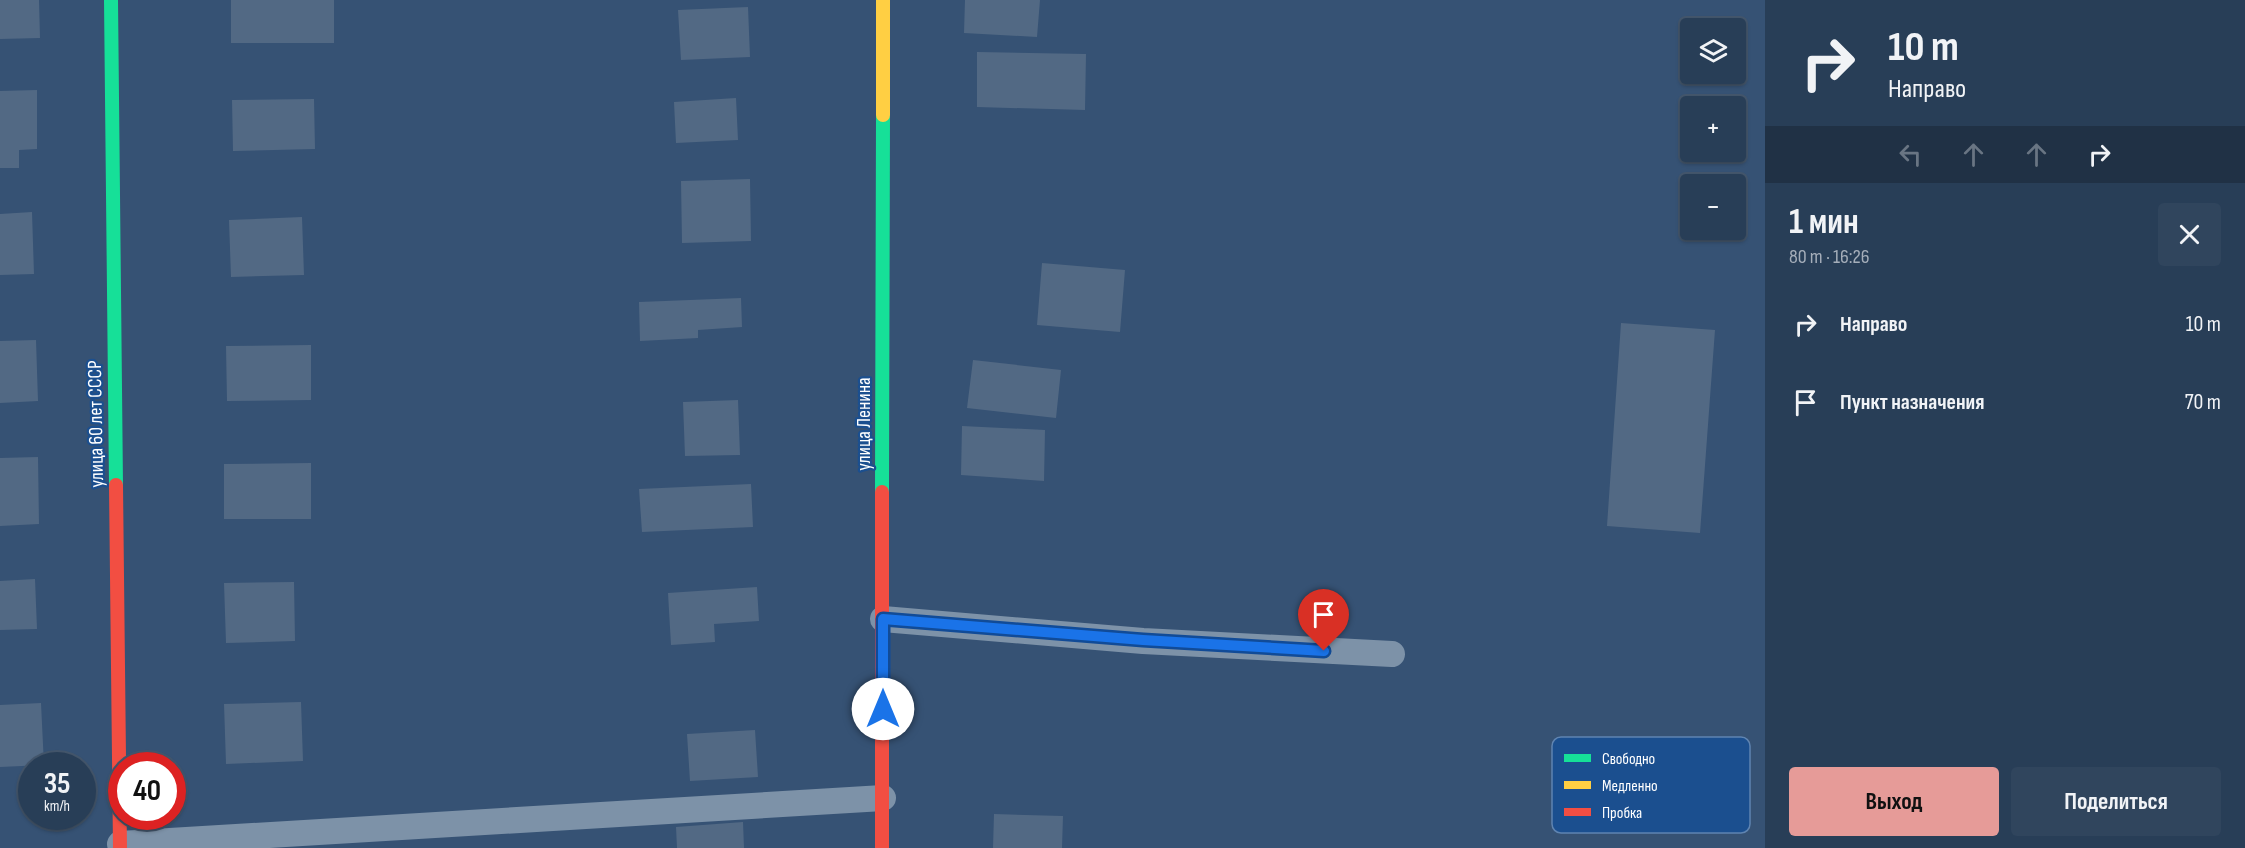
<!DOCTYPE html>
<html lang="ru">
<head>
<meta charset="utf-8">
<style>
	body { margin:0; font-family:"Sofia Sans Condensed",sans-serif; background:#30455d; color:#f1f3f6; height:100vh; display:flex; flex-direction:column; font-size:22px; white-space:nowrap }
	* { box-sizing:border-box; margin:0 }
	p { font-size:20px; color:#a5aeba }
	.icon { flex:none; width:33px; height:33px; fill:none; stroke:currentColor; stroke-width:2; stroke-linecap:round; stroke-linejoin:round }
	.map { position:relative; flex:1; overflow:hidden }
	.sheet { display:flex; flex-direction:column; background:#283e57; width:480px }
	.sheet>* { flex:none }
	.guide { background:#283e57; color:#f1f3f6; overflow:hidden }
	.controls { position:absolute; left:1680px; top:18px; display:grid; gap:12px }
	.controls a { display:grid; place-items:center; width:66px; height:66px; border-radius:6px; background:#283e57; box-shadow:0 2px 4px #0004,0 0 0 2px #44576d; font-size:30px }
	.speed { position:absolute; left:18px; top:752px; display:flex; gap:12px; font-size:30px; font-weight:700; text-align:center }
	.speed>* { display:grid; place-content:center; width:78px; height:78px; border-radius:50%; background:#283e57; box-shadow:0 2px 4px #0004,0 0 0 2px #44576d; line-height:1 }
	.speed small { font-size:15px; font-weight:400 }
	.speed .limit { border:9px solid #d22; background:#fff; color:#111 }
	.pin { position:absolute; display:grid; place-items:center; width:51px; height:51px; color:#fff; margin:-62px -26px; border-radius:50% 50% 50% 0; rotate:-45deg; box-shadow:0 0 6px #0007 }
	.pin .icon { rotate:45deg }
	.me { position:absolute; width:66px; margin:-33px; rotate:0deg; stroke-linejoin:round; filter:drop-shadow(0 0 4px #0008) }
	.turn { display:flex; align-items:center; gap:21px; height:126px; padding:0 24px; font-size:27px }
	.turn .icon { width:78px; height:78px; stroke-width:2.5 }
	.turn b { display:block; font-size:42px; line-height:51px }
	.lanes { display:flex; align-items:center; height:57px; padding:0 24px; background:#0003; justify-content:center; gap:30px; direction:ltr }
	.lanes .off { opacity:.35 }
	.round { display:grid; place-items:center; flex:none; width:63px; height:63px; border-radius:6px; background:#30455d }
	.overview { display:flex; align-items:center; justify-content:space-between; height:102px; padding:0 24px }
	h1 { font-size:36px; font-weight:700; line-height:45px }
	.primary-button { display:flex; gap:12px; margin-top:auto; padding:12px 24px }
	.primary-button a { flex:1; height:69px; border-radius:6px; background:#e69b98; color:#111; font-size:24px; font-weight:700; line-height:69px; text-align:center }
	.primary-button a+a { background:#30455d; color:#f1f3f6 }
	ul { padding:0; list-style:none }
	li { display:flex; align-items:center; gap:18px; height:78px; padding:0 24px }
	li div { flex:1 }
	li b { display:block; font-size:22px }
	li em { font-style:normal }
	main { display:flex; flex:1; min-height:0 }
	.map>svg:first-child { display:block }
	.building { fill:#526984 }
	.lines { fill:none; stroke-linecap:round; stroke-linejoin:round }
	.lane { stroke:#7d92a8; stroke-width:26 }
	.fast { stroke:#16e098; stroke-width:14 }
	.slow { stroke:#ffcf43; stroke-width:14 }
	.jam { stroke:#f24e42; stroke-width:14 }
	.route-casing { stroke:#114b97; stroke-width:15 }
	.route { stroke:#1a73e8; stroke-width:10 }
	.labels { text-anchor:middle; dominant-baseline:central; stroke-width:4.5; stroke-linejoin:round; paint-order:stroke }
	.street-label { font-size:20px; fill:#fff; stroke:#1b4f8f }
	.key { fill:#1b4f8f; stroke:#5f84b1; stroke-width:1.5 }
	.key-label { font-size:16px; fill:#fff }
</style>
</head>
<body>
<main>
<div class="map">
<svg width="1765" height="848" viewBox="0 0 1765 848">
	<rect width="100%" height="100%" fill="#365274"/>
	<!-- building -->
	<path class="building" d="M 0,0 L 39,0 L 40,38 L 0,39 Z
		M 231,0 L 334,0 L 334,43 L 231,43 Z
		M 965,0 L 1040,0 L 1037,37 L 964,33 Z
		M 748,7 L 750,57 L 681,60 L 678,10 Z
		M 977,52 L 1086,54 L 1085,110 L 977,107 Z
		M 37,90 L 37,149 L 19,150 L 19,168 L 0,168 L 0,91 Z
		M 736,98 L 738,140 L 676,143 L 674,102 Z
		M 314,99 L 315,149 L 233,151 L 232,100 Z
		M 750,179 L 751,241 L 682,243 L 681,181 Z
		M 32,212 L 34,274 L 0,275 L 0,214 Z
		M 302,217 L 304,275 L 231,277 L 229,220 Z
		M 1042,263 L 1125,270 L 1120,332 L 1037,325 Z
		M 741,298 L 742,327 L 698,330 L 698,338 L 640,341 L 639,302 Z
		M 1621,323 L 1715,330 L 1700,533 L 1607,526 Z
		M 36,340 L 38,401 L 0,403 L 0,341 Z
		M 311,345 L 311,400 L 227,401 L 226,346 Z
		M 973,360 L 1061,370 L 1056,418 L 967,408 Z
		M 738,400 L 740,455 L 685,456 L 683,402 Z
		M 962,426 L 1045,430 L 1044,481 L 961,475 Z
		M 38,457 L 39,524 L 0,526 L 0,458 Z
		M 311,463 L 311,519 L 224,519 L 224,464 Z
		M 751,484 L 753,527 L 642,532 L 639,489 Z
		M 35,579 L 37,629 L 0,630 L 0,581 Z
		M 294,582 L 295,641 L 226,643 L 224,583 Z
		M 757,587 L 759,621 L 714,624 L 715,642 L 671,645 L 668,593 Z
		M 301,702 L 303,761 L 226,764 L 224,704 Z
		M 41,703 L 44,765 L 0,767 L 0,705 Z
		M 755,730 L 758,777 L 690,781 L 687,734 Z
		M 994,814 L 1063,816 L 1062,848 L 993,848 Z
		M 743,822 L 744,848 L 677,848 L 676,827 Z"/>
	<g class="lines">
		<!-- lane -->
		<path class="lane" d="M 883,619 L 1143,641 L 1392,654
			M 120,844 L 883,798"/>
		<!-- fast -->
		<path class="fast" d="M 111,0 L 116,485
			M 882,492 L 883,115"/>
		<!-- slow -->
		<path class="slow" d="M 883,115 L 883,0"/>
		<!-- jam -->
		<path class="jam" d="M 116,485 L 120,848
			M 882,848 L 882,492"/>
	</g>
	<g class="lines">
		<!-- route casing -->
		<g class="route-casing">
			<path id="route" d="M 883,709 L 883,619 L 1143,640 L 1324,651"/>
		</g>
		<!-- route -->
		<use href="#route" class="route"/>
	</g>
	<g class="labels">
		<!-- street labels -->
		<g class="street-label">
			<text transform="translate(96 424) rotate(-91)">улица 60 лет СССР</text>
			<text transform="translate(864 424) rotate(-90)">улица Ленина</text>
		</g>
	</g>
	<!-- legend -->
	<rect x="1552" y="737" width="198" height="96" rx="9" class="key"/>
	<rect x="1564" y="754" width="27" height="8" fill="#16e098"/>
	<rect x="1564" y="781" width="27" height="8" fill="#ffcf43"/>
	<rect x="1564" y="808" width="27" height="8" fill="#f24e42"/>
	<g class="key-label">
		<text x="1602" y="764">Свободно</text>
		<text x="1602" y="791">Медленно</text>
		<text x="1602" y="818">Пробка</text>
	</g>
</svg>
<div class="controls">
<a><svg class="icon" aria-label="layers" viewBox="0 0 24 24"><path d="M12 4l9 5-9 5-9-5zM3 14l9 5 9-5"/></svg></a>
<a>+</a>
<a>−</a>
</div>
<div class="speed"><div>35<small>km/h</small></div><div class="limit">40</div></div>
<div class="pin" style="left:1324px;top:651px;background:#d93025"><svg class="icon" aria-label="arrive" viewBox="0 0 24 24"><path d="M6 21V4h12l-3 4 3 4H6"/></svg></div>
<svg class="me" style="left:883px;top:709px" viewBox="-20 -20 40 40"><circle r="19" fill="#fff"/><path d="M0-13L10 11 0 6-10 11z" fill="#1a73e8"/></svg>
</div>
<section class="sheet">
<div class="guide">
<div class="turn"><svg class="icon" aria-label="right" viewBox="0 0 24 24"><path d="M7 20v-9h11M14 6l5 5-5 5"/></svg><div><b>10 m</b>Направо</div></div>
<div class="lanes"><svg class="icon off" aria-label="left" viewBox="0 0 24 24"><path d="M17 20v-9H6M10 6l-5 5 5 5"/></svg><svg class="icon off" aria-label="ahead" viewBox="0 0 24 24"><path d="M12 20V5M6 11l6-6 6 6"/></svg><svg class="icon off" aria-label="ahead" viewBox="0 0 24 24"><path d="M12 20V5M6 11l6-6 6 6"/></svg><svg class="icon" aria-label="right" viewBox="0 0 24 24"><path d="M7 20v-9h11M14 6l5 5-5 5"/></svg></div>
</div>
<div class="overview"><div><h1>1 мин</h1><p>80 m · 16:26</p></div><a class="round"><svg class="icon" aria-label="close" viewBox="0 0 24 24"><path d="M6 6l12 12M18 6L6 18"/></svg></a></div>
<ul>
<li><svg class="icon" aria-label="right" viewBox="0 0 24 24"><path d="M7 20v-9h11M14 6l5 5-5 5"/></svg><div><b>Направо</b></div><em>10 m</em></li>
<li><svg class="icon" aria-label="arrive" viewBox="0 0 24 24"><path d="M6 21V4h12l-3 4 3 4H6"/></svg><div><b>Пункт назначения</b></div><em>70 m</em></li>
</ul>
<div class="primary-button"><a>Выход</a><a>Поделиться</a></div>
</section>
</main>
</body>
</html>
